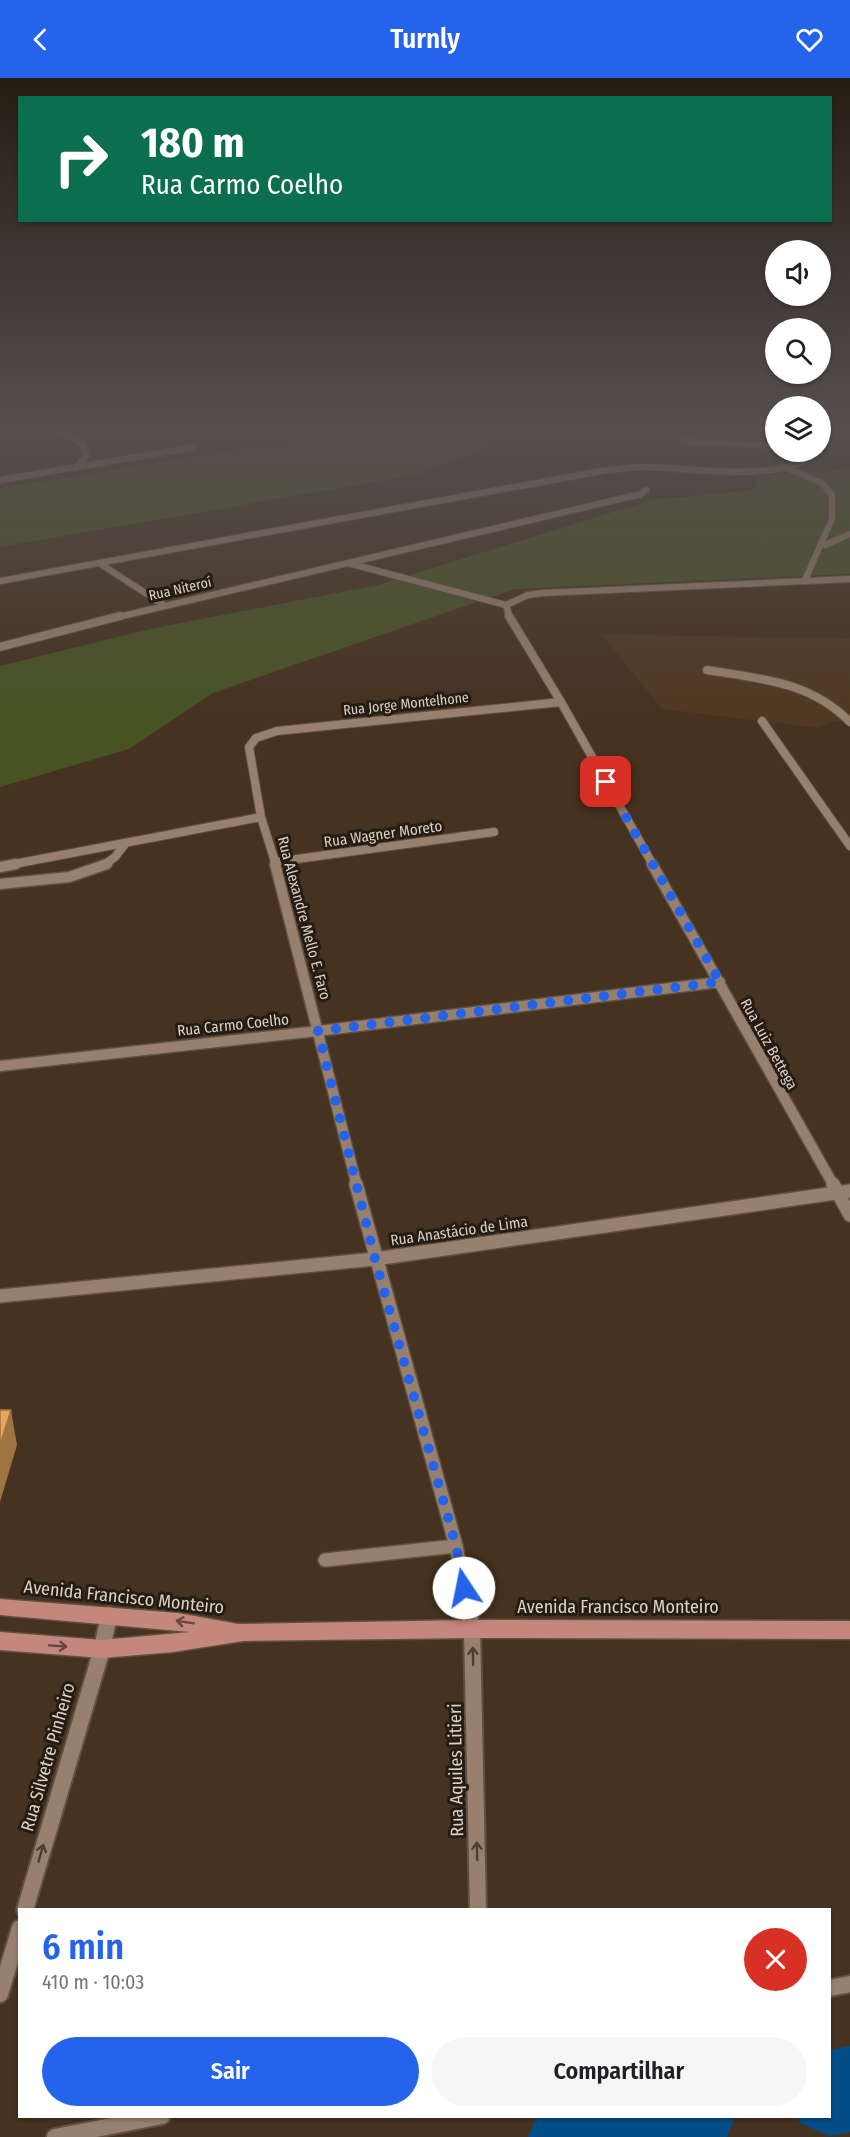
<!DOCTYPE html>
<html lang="pt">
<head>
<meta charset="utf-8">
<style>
	body { margin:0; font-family:"Fira Sans Condensed",sans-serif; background:#f6f6f6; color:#202124; height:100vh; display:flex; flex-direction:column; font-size:22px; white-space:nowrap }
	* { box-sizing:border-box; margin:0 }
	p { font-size:20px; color:#757577 }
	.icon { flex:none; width:33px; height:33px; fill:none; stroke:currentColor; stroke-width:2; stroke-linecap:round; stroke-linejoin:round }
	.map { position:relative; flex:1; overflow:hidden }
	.drawer { position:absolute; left:18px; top:1830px; width:813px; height:210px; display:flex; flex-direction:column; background:#fff; border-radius:0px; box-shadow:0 2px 4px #0004 }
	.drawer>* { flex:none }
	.top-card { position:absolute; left:18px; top:18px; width:814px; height:126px; border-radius:0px; box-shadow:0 2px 4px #0004; background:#0b6e4f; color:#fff; overflow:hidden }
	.tools { position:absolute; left:765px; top:162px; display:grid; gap:12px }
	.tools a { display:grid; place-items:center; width:66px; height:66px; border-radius:50%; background:#fff; box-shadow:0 2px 4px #0004; font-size:30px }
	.pin { position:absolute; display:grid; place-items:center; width:51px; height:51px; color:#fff; margin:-26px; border-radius:12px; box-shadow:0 3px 9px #0006 }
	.me { position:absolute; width:66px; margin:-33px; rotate:349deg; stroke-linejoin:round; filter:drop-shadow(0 0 4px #0008) }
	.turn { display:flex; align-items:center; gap:21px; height:126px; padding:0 24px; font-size:27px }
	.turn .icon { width:78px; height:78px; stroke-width:2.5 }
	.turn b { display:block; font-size:42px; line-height:51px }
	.round { display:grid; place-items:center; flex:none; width:63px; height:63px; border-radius:32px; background:#f6f6f6 }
	.headline { display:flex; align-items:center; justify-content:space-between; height:102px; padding:0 24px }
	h1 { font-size:36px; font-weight:600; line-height:45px; color:#2563eb }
	.cta { display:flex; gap:12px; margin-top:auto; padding:12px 24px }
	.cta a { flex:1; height:69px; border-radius:36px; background:#2563eb; color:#fff; font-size:24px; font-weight:600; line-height:69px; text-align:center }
	.cta a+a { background:#f6f6f6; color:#202124 }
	header { display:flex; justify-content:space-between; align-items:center; height:78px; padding:0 24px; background:#2563eb; color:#fff; font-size:27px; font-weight:600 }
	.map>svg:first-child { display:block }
	.built { fill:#513822 }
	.green { fill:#485324 }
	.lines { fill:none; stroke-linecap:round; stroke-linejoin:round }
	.river { fill:#034e89; fill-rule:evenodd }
	.minor-far4-casing { stroke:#605041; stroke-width:8 }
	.minor-far3-casing { stroke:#605041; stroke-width:10 }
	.minor-far2-casing { stroke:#605041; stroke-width:13 }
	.minor-far1-casing { stroke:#605041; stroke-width:16 }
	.minor-casing { stroke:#605041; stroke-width:20 }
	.major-casing { stroke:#605041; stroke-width:3 }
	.minor-far4 { stroke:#97806d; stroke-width:6 }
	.minor-far3 { stroke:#97806d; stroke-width:8 }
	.minor-far2 { stroke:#97806d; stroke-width:10 }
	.minor-far1 { stroke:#97806d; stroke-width:13 }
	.minor { stroke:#97806d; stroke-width:16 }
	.major { fill:#c3877e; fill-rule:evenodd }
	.shaded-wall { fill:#a07440 }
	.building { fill:#e4a55c; stroke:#a07440; stroke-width:1.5 }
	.oneway { stroke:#64473e }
	.oneway2 { stroke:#4d3f33 }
	.route { stroke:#2563eb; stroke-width:10; stroke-dasharray:0 18 }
	.labels { text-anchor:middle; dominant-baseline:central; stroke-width:6; stroke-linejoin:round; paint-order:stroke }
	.far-street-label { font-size:14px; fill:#ddd0c6; stroke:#251c14 }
	.street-label { font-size:15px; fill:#ddd0c6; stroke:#251c14 }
	.near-street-label { font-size:18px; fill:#ddd0c6; stroke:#251c14 }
</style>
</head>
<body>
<header><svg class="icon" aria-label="back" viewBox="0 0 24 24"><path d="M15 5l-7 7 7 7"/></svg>Turnly<svg class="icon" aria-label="heart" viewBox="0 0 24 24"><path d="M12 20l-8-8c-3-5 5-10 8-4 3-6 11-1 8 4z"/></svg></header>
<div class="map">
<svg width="850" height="2059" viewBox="0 0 850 2059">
	<rect width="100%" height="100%" fill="#453220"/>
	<!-- built -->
	<path class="built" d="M 601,556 L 850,561 L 850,646 L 834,643 L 817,650 L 662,631 Z"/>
	<!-- green -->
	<path class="green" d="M 288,348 L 445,348 L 446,353 L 487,357 L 490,369 L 415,397 L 0,469 L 0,410 L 288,364 Z
		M 850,391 L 850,496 L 514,511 L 213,615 L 129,671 L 0,709 L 0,588 L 155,550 L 378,507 L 652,422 L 754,412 L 759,398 Z"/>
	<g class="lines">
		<!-- river -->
		<path class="river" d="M 850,1968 L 850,2054 L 830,2058 L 800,2045 L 797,2038 L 830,2038 L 830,1972 Z
			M 537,2038 L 735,2038 L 727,2059 L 528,2059 Z"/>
		<!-- minor-far4 casing -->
		<g class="minor-far4-casing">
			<path id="minor-far4" d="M 53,348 L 83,366 L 86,378 L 76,390
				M 682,363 L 776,368
				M 820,371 L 824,348
				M 787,390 L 822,405 L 832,417 L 832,441 L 805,502
				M 0,402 L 194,369
				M 825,467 L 850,456
				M 99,485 L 164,527
				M 348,485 L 506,527 L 528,517 L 543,515 L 850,501
				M 0,503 L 602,393 C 616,391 630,389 644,389 C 694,389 778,407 820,374
				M 506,527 L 510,540
				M 114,540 L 641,416 L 646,412"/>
		</g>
		<!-- minor-far3 casing -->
		<g class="minor-far3-casing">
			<path id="minor-far3" d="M 509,538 L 561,624 L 653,787
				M 0,569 L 120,538
				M 707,592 C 761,601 810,603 850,644
				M 762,643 L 850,768
				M 275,784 L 494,754
				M 9,787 L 261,739
				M 104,787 L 115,779 L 126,765
				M 276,787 L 261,739 L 249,669 L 256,660 L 277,653 L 561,624"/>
		</g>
		<!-- minor-far2 casing -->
		<g class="minor-far2-casing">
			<path id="minor-far2" d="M 275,786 L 357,1108
				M 652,786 L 834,1108
				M 0,789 L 16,786
				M 0,806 L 69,799 L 107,786
				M 0,988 L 318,953 L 720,904"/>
		</g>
		<!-- minor-far1 casing -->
		<g class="minor-far1-casing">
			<path id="minor-far1" d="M 356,1106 L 456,1468 L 467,1523
				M 833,1106 L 850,1137
				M 0,1218 L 375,1181 L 850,1113
				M 325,1482 L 456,1468"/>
		</g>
		<!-- minor casing -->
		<g class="minor-casing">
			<path id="minor" d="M 466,1521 L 472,1551 L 478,1832
				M 25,1832 L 102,1571 L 109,1537
				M 830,1910 L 850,1906
				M 0,1916 L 20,1850
				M 55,2059 L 162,2038"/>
		</g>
		<!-- major casing -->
		<g class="major-casing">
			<path id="major" d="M 0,1521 L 178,1535 L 238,1546 L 472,1542 L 850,1543 L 850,1561 L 472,1560 L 243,1563 L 173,1574 L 102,1580 L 0,1572 L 0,1554 L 102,1562 L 190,1554 L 0,1537 Z"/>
		</g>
		<!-- minor-far4 -->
		<use href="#minor-far4" class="minor-far4"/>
		<!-- minor-far3 -->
		<use href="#minor-far3" class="minor-far3"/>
		<!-- minor-far2 -->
		<use href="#minor-far2" class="minor-far2"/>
		<!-- minor-far1 -->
		<use href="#minor-far1" class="minor-far1"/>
		<!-- minor -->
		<use href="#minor" class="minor"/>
		<!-- major -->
		<use href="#major" class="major"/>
	</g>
	<!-- shaded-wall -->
	<path class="shaded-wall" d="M 11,1332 L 17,1367 L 0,1424 L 0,1367 Z"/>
	<!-- building -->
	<path class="building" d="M 0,1332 L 11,1332 L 0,1367 Z"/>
	<!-- one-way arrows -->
	<defs><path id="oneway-shaft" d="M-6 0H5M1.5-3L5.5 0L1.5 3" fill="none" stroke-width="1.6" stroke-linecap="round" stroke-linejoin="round" transform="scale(1.5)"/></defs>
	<g class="oneway">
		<use href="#oneway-shaft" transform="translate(185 1544) rotate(-171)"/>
		<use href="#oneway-shaft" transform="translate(58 1568) rotate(4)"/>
	</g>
	<g class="oneway2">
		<use href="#oneway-shaft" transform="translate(473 1578) rotate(-91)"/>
		<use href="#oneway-shaft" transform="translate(477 1773) rotate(-91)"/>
		<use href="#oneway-shaft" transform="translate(41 1775) rotate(-74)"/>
	</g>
	<!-- sky -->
	<linearGradient id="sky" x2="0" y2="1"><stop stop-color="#261c12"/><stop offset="0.55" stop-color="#564f4e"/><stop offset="1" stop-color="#564f4e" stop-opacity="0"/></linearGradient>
	<rect width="850" height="636" fill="url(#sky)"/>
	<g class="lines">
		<!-- route -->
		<path class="route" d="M 464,1510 L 456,1468 L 375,1181 L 318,953 L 720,904 L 606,704"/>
	</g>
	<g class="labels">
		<!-- far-street labels -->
		<g class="far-street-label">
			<text transform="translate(180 511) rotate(-13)">Rua Niteroí</text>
			<text transform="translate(406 626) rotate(-6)">Rua Jorge Montelhone</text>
		</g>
		<!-- street labels -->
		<g class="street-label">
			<text transform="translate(383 756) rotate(-8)">Rua Wagner Moreto</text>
			<text transform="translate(304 840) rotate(75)">Rua Alexandre Mello E. Faro</text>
			<text transform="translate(233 947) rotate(-6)">Rua Carmo Coelho</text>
			<text transform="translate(769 966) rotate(61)">Rua Luiz Bettega</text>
			<text transform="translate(459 1153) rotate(-8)">Rua Anastácio de Lima</text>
		</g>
		<!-- near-street labels -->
		<g class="near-street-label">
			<text transform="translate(124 1519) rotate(6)">Avenida Francisco Monteiro</text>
			<text x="618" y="1529">Avenida Francisco Monteiro</text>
			<text transform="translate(48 1679) rotate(-74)">Rua Silvetre Pinheiro</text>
			<text transform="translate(456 1692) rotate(-91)">Rua Aquiles Litieri</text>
		</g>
	</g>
</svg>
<div class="tools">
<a><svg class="icon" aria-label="sound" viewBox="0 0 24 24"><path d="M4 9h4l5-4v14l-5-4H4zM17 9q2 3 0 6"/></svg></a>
<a><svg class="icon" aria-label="search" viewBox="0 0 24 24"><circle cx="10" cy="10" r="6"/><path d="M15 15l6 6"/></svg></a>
<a><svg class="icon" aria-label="layers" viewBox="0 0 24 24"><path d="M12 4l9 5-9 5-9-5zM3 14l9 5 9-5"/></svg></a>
</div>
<div class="pin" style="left:606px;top:704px;background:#d93025"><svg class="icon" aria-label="arrive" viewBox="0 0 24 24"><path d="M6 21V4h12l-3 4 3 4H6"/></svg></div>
<svg class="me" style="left:464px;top:1510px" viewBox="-20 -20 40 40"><circle r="19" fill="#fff"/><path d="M0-13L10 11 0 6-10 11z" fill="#2563eb"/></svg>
<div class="top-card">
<div class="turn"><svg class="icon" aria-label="right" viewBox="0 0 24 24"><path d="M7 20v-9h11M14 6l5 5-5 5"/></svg><div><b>180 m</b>Rua Carmo Coelho</div></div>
</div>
<section class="drawer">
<div class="headline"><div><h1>6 min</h1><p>410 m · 10:03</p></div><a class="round" style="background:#d93025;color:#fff"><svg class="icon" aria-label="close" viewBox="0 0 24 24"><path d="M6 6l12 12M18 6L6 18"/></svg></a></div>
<div class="cta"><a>Sair</a><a>Compartilhar</a></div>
</section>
</div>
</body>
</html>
